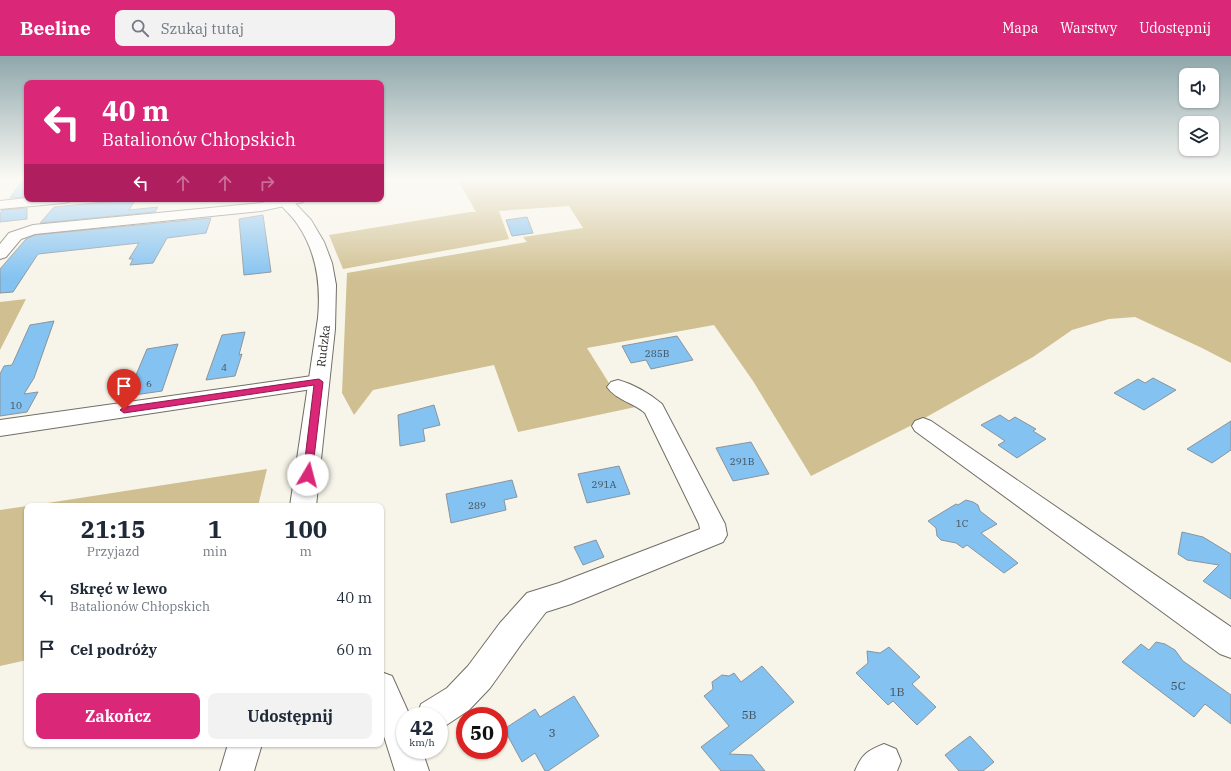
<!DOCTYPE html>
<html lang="pl">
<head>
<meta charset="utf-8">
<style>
	body { margin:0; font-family:"IBM Plex Serif",serif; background:#f2f2f3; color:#1f2937; height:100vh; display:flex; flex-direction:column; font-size:15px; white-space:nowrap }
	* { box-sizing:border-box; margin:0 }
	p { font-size:13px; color:#747a83 }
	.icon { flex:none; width:22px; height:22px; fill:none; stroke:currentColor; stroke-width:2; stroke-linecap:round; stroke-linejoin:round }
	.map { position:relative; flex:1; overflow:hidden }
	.drawer { position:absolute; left:24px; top:447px; width:360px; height:244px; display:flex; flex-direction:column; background:#fff; border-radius:8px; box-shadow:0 1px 3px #0004 }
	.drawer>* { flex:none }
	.banner { position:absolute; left:24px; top:24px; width:360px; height:122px; border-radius:8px; box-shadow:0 1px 3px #0004; background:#db2777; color:#fff; overflow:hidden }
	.tools { position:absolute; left:1179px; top:12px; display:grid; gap:8px }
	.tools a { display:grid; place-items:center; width:40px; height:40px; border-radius:8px; background:#fff; box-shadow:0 1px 3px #0004; font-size:20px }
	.speed { position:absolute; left:396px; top:651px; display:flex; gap:8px; font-size:20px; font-weight:700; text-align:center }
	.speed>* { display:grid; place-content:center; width:52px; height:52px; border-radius:50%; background:#fff; box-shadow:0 1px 3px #0004; line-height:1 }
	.speed small { font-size:10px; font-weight:400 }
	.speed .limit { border:6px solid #d22; background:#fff; color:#111 }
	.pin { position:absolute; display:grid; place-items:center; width:34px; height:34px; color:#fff; margin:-41px -17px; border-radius:50% 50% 50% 0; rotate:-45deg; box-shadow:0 0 4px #0007 }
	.pin .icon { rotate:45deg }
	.me { position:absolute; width:44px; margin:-22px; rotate:8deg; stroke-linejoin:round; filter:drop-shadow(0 0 3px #0008) }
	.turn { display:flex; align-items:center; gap:14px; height:84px; padding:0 12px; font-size:18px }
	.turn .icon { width:52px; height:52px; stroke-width:2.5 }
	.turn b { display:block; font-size:28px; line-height:34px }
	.lanes { display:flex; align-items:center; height:38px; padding:0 12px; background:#0003; justify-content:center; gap:20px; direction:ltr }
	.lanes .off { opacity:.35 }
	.eta { display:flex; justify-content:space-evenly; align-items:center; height:68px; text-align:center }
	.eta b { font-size:24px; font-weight:700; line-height:28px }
	.button { display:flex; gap:8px; margin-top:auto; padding:8px 12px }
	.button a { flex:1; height:46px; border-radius:8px; background:#db2777; color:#fff; font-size:16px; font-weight:700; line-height:46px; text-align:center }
	.button a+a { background:#f2f2f3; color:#1f2937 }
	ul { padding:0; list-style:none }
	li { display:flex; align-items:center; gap:12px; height:52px; padding:0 12px }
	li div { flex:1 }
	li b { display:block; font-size:15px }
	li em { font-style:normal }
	header { display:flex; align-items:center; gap:24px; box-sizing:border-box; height:56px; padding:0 20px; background:#db2777; color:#fff }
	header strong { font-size:19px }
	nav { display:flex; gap:22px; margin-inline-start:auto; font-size:14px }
	.search { width:280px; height:36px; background:#f2f2f3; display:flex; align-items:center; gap:10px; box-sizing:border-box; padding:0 14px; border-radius:8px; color:#747a83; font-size:15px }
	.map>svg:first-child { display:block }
	.green { fill:#d0c091 }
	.building { fill:#83c2f1; stroke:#8b949b }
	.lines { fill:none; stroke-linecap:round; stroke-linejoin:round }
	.minor-casing { stroke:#716e65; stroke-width:2 }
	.major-casing { stroke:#716e65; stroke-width:2 }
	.minor { fill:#fff; fill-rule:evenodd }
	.major { fill:#fff; fill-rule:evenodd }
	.route { fill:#db2777; stroke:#8e194d }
	.labels { text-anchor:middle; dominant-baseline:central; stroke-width:3; stroke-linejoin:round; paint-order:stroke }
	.number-label { font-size:10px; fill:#44525b }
	.street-label { font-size:12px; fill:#2f2d29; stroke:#fff }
	.near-number-label { font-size:12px; fill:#44525b }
</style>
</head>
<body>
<header>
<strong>Beeline</strong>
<div class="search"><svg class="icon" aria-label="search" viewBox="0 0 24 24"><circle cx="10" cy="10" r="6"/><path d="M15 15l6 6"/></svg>Szukaj tutaj</div>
<nav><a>Mapa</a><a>Warstwy</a><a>Udostępnij</a></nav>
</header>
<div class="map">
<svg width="1231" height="715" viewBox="0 0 1231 715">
	<rect width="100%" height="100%" fill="#f7f4e9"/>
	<!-- green -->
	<path class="green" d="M 456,123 L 1231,123 L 1231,307 L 1202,292 L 1135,261 L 1109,263 L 1072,274 L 1033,301 L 914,368 L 811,420 L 753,325 L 714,269 L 587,292 L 617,340 L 645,349 L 518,376 L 494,309 L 373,334 L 354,359 L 342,337 L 347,217 L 527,186 L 523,181 L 583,172 L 569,150 L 499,155 L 509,183 L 343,213 L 329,179 L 470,156 L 476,156 L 459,126 Z
		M 26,243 L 0,294 L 0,246 Z
		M 267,413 L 258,450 L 28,450 Z
		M 27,450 L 27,604 L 0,610 L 0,454 Z"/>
	<!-- building -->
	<path class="building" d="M 23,123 L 27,123 L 27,141 L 10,142 Z
		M 136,143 L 129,154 L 158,151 L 155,156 L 40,167 L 54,151 Z
		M 27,152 L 27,163 L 0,166 L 0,158 L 2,154 Z
		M 263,159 L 271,216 L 244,219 L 239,163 Z
		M 527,161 L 533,177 L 512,180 L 506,164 Z
		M 211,162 L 206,177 L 167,182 L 153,207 L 130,209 L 133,203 L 129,203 L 139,187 L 38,198 L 13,236 L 0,237 L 0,213 L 26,183 L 35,179 Z
		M 54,265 L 34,322 L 24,338 L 38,336 L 27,356 L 0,360 L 0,318 L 4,310 L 12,309 L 30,269 Z
		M 245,276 L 239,299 L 242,298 L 235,320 L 206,324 L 222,279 Z
		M 677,280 L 693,304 L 651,313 L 646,304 L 631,307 L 622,290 Z
		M 178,288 L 162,335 L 127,340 L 147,293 Z
		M 1153,322 L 1176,334 L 1144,354 L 1114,337 L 1138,323 L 1145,327 Z
		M 434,349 L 440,369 L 423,373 L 425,385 L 400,390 L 398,359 Z
		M 1000,359 L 1009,365 L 1015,361 L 1036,373 L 1033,375 L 1046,383 L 1017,402 L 998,389 L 1005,385 L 981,369 Z
		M 1231,365 L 1231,394 L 1212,407 L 1187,393 Z
		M 751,386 L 769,418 L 733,425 L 716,392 Z
		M 619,410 L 630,438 L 587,447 L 578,418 Z
		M 512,424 L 517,441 L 504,444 L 506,454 L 451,467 L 446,438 Z
		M 966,444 L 973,446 L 978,449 L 980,455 L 997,468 L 981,477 L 1018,507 L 1004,517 L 967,489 L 963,492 L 956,487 L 941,484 L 937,480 L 936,472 L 928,465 L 956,448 L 958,449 Z
		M 1182,476 L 1203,481 L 1231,498 L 1231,543 L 1203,525 L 1219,509 L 1187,504 L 1178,498 Z
		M 596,484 L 604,501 L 583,509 L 574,491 Z
		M 1156,586 L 1165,588 L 1175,594 L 1183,605 L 1231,639 L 1231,668 L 1205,648 L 1194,661 L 1122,606 L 1141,588 L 1149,594 Z
		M 889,591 L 920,621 L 912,628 L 936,651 L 917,669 L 893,645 L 888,649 L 856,617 L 868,607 L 867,595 L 880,597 Z
		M 762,610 L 794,646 L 729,698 L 752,699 L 765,715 L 721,715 L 701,691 L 729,670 L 704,640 L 713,633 L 712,626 L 722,619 L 729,620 L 734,617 L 741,626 Z
		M 574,640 L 599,680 L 548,715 L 545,715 L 535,697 L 522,706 L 504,673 L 535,653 L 540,661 Z
		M 970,680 L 994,706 L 983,715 L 959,715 L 945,699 Z"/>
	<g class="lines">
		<!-- minor casing -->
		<g class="minor-casing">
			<path id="minor" d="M 27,142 L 27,143 L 71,143 L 69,146 L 64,147 L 0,153 L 0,145 Z
				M 278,143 L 305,143 L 303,146 L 261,155 L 35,178 L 21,183 L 6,201 L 0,203 L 0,188 L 9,177 L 33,169 L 261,147 Z
				M 319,319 L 326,321 L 329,326 L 326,331 L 0,380 L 0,364 Z
				M 618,324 C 633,328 650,338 662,348 L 725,468 L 727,479 L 723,486 L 571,548 L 546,556 L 522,587 L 490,632 L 469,654 L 439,674 L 439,660 L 417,660 L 421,648 L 447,632 L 468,610 L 500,567 L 527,537 L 559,527 L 700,473 L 699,468 L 645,357 C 634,347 616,344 607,331 L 611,326 Z
				M 923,362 L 931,365 L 1231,571 L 1231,602 L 1220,598 L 915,375 L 912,370 L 915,365 Z
				M 381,616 L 392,620 L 410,660 L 405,660 L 405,694 L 422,694 L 429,715 L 395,715 L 381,671 Z
				M 884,688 L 896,693 L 901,705 L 897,715 L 855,715 C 862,698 867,695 884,688 Z"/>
		</g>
		<!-- major casing -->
		<g class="major-casing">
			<path id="major" d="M 276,143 L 291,143 L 311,164 L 324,186 L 332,207 L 336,229 L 335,273 L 316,450 L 290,450 L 318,262 C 321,229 317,197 298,169 C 292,159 282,152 276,143 Z
				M 228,688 L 262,688 L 254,715 L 220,715 Z"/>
		</g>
		<!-- minor -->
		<use href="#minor" class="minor"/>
		<!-- major -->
		<use href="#major" class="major"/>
	</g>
	<!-- sky -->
	<linearGradient id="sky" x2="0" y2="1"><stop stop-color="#8fa7ab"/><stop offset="0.55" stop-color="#fbfaf5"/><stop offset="1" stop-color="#fbfaf5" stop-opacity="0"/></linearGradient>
	<rect width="1231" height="223" fill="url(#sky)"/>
	<!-- route -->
	<path class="route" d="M 319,323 L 323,326 L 312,419 L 311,421 L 304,421 L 303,419 L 314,329 L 124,357 L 120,354 L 124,351 Z"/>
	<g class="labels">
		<!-- number labels -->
		<g class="number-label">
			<text x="657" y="297">285B</text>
			<text x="224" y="311">4</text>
			<text x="149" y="327">6</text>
			<text x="16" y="349">10</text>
			<text x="742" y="405">291B</text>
			<text x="604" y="428">291A</text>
			<text x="477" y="449">289</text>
			<text x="962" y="467">1C</text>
		</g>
		<!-- street labels -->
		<g class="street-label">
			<text transform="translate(323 290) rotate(-83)">Rudzka</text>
		</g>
		<!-- near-number labels -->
		<g class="near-number-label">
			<text x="1178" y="629">5C</text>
			<text x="897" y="635">1B</text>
			<text x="749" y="658">5B</text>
			<text x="552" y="676">3</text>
		</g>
	</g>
</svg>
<div class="tools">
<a><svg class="icon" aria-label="sound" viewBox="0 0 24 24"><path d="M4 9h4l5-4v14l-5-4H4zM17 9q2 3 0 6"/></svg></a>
<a><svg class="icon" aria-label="layers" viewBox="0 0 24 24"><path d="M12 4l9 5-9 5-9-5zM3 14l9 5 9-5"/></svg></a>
</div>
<div class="speed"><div>42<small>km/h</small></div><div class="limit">50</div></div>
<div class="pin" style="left:124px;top:354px;background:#d93025"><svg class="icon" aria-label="arrive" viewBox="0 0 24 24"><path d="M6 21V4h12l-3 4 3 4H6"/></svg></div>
<svg class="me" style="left:308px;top:419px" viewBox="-20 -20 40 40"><circle r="19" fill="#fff"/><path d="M0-13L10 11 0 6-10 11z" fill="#db2777"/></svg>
<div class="banner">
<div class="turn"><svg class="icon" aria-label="left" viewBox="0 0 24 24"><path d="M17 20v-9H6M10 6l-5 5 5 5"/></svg><div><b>40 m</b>Batalionów Chłopskich</div></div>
<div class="lanes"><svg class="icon" aria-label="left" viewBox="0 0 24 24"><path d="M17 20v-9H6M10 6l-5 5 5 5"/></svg><svg class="icon off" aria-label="ahead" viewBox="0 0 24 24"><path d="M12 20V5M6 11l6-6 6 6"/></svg><svg class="icon off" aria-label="ahead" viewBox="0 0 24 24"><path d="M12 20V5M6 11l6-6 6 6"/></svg><svg class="icon off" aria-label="right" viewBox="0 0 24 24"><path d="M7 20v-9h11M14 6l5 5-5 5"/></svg></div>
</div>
<section class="drawer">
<div class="eta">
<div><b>21:15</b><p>Przyjazd</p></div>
<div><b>1</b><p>min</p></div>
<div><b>100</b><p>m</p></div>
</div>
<ul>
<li><svg class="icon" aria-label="left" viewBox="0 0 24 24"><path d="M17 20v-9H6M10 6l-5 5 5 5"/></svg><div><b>Skręć w lewo</b><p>Batalionów Chłopskich</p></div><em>40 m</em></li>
<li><svg class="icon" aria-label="arrive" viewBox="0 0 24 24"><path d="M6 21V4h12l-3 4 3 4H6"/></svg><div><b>Cel podróży</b></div><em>60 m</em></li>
</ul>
<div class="button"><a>Zakończ</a><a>Udostępnij</a></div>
</section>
</div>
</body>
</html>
